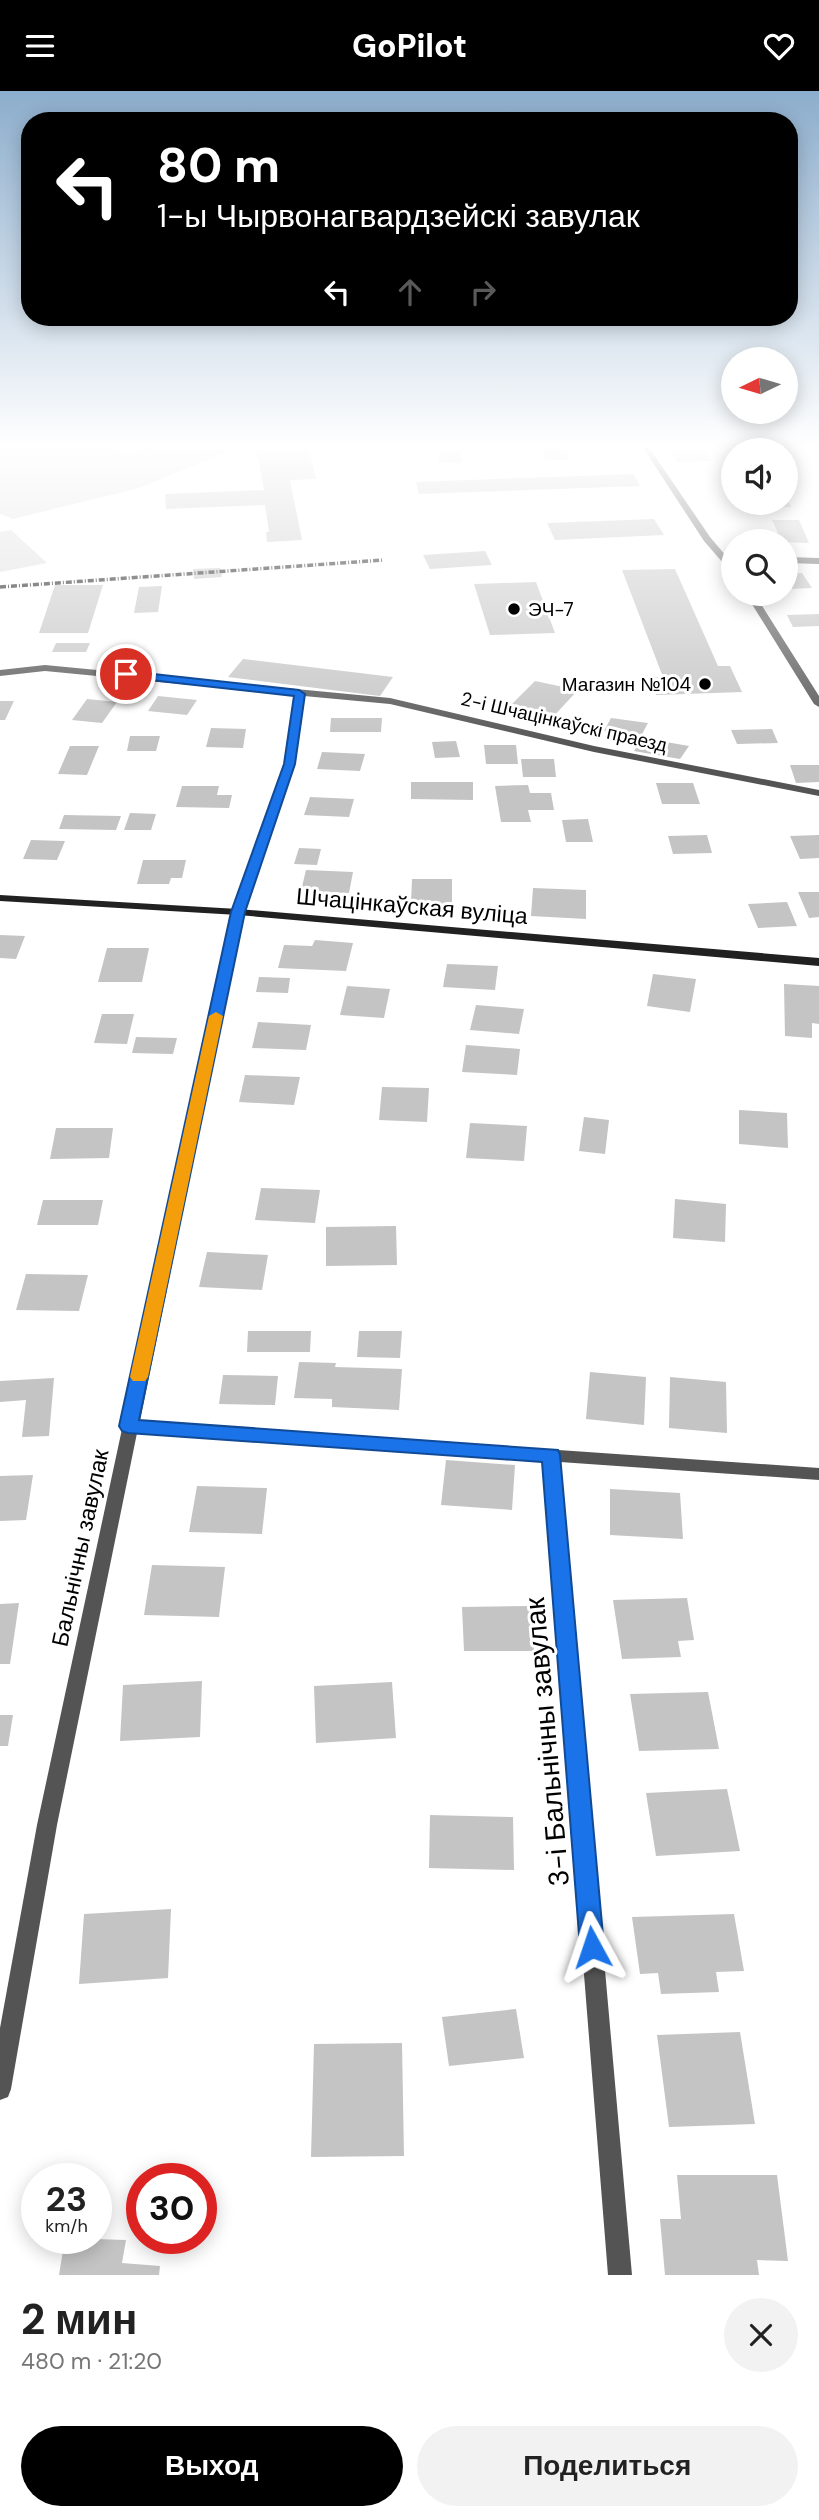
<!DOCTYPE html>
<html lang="ru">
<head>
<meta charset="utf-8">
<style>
	body { margin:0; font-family:"DM Sans",sans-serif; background:#f2f2f2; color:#222; height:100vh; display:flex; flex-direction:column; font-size:26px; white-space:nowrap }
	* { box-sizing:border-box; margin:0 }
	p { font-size:23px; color:#767676 }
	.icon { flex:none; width:38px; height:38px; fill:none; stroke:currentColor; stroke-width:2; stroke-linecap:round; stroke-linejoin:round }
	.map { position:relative; height:2184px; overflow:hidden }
	.sheet { display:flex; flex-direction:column; background:#fff; flex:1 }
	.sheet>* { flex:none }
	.hud { position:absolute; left:21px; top:21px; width:777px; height:214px; border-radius:28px; box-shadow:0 4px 18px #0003; background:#000; color:#fff; overflow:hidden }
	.needle { width:46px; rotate:265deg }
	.controls { position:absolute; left:721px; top:256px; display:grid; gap:14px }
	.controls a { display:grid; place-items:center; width:77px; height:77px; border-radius:50%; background:#fff; box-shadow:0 4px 18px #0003; font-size:35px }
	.speed { position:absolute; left:21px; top:2072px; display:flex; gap:14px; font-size:35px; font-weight:700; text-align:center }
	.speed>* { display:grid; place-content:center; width:91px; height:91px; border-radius:50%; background:#fff; box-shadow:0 4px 18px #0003; line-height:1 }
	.speed small { font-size:18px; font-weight:400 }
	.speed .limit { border:10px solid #d22; background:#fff; color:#111 }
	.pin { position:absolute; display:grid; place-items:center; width:60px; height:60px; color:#fff; margin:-30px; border:4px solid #fff; border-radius:50%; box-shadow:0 2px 7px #0007 }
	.me { position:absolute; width:77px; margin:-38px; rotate:355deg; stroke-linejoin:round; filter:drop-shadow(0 0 5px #0008) }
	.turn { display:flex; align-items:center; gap:24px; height:147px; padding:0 21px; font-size:32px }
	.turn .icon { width:91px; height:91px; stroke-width:2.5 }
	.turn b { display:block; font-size:49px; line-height:60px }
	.lanes { display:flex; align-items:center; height:66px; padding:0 21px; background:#0003; justify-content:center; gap:35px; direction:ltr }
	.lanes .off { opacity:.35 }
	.round { display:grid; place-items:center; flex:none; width:74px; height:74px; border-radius:37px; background:#f2f2f2 }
	.overview { display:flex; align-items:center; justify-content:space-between; height:119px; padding:0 21px }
	h1 { font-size:42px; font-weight:800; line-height:52px }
	.primary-button { display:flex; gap:14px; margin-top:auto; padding:14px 21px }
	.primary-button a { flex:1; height:80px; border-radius:42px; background:#000; color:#fff; font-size:28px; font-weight:800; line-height:80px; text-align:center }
	.primary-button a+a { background:#f2f2f2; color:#222 }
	header { display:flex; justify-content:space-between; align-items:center; height:91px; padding:0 21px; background:#000; color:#fff; font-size:32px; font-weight:800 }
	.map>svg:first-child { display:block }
	.green { fill:#dbdbdb }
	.building { fill:#c4c4c4 }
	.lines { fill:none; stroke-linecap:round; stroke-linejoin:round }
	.street { fill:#545454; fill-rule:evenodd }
	.secondary { fill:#212121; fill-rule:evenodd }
	.rail { stroke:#000; stroke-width:3.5; stroke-dasharray:6 2 1 2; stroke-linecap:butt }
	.route { fill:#1a73e8; stroke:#114b97; stroke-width:2 }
	.slow { fill:#f59e0b }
	.poi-dot { fill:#000; stroke:#fff; stroke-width:2.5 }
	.labels { text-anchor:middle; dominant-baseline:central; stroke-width:6; stroke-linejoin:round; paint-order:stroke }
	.far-poi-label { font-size:19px; fill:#000; stroke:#fff; text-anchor:start }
	.far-street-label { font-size:19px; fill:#000; stroke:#fff }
	.street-label { font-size:23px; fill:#000; stroke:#fff }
	.near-street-label { font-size:28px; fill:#000; stroke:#fff }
</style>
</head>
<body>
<header><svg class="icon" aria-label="menu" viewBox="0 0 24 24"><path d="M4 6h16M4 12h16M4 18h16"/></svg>GoPilot<svg class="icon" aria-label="heart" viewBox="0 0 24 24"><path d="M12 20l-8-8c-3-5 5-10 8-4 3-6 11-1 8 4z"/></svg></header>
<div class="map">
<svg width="819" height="2184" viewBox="0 0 819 2184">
	<rect width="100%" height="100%" fill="#fff"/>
	<!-- green -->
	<path class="green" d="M 0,352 L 101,352 L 126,362 L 146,356 L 156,359 L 233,359 L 139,397 L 13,428 L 0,423 Z
		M 11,439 L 47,472 L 0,481 L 0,441 Z"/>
	<!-- building -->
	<path class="building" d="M 544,357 L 567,357 L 568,369 L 544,368 Z
		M 705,358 L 712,370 L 677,371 L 671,359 Z
		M 309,359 L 316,388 L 290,389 L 302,449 L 267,451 L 266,441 L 269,441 L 265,414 L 166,418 L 165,403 L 264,399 L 257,361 Z
		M 440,359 L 462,360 L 461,372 L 438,371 Z
		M 634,383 L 640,395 L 419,403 L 416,391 Z
		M 786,408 L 792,416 L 768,417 L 764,411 L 786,411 Z
		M 654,428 L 664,444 L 555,449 L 547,432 Z
		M 772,429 L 799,429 L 809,452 L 744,450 L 741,442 L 778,442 Z
		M 485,460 L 492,474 L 430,478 L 423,464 Z
		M 220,477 L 222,486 L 194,488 L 193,478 Z
		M 675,478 L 718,575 L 730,575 L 742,601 L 656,604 L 650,587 L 663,586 L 622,479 Z
		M 802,482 L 812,497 L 786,498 L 786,483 Z
		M 536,491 L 555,542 L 490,544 L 474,493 Z
		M 55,494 L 103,494 L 88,542 L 39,542 Z
		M 162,495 L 158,521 L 134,522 L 139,496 Z
		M 819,523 L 819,535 L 793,536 L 787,524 Z
		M 56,552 L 90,552 L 86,561 L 52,561 Z
		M 243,568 L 393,586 L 380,605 L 228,586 Z
		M 535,590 L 578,599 L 551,628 L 506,619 Z
		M 158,605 L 197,609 L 187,624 L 148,620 Z
		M 87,608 L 117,611 L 102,632 L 72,629 Z
		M 0,610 L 14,610 L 5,629 L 0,629 Z
		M 331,627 L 382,627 L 381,641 L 330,641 Z
		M 611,627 L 648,632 L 641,645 L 604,640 Z
		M 211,637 L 246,638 L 243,657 L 206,656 Z
		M 772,638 L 778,652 L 737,653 L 731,639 Z
		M 130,645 L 160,645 L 156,660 L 127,660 Z
		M 643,647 L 689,655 L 680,668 L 634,660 Z
		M 456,650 L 460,666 L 435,667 L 432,651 Z
		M 484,654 L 516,654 L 518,673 L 486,673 Z
		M 70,655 L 99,655 L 87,684 L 58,683 Z
		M 322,661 L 365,663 L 360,680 L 317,678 Z
		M 521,668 L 554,668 L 556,686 L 523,686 Z
		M 790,674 L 819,674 L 819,691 L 796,692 Z
		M 411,691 L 473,691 L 473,709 L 411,708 Z
		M 656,692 L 693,692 L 700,713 L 662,713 Z
		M 528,694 L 530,702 L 551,702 L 554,719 L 528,719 L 531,731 L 501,731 L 495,695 Z
		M 182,695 L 219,695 L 217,704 L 232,704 L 229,717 L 176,716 Z
		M 310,706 L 354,708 L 349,726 L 304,724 Z
		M 130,722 L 156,723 L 151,739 L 124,739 Z
		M 64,724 L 121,725 L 116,739 L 59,738 Z
		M 588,728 L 593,751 L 566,751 L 562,729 Z
		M 707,744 L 712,762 L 673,763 L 668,745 Z
		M 819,744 L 819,767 L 800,768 L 790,745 Z
		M 31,749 L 65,750 L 57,769 L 23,768 Z
		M 299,757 L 321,758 L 317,774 L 294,773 Z
		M 143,769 L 186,769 L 182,787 L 171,787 L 169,793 L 137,793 Z
		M 306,779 L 353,781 L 349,802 L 301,800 Z
		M 412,788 L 452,788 L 452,813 L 411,812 Z
		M 533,797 L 586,799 L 586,828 L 531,825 Z
		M 798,801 L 819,801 L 819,826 L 809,827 Z
		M 787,811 L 797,835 L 758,837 L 748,813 Z
		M 0,844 L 25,845 L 16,868 L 0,867 Z
		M 315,849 L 353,852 L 346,880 L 278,877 L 284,854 L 312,855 Z
		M 107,857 L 149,857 L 142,891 L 98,891 Z
		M 447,873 L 498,875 L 495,899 L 443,896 Z
		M 653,883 L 696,888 L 690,921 L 647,915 Z
		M 259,886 L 290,887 L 288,902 L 256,901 Z
		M 784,893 L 819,895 L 819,933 L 812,932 L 812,947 L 785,945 Z
		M 347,895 L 390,898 L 384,927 L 340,924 Z
		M 476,914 L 524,918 L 519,943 L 470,939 Z
		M 102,923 L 134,923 L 127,953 L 94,952 Z
		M 258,931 L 311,934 L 306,959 L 252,957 Z
		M 136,946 L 177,947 L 173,963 L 132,962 Z
		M 466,954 L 520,958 L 517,984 L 462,981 Z
		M 245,984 L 300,986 L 294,1014 L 239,1011 Z
		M 382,996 L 429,997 L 427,1031 L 379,1029 Z
		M 739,1019 L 787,1022 L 788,1057 L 739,1053 Z
		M 584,1026 L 609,1029 L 605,1063 L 579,1060 Z
		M 470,1032 L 527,1035 L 524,1070 L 466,1067 Z
		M 56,1037 L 113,1037 L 109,1067 L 50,1068 Z
		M 261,1097 L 320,1099 L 315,1132 L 255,1129 Z
		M 675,1108 L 726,1113 L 725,1151 L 673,1147 Z
		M 43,1109 L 103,1109 L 98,1134 L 37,1134 Z
		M 396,1135 L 397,1174 L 326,1175 L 326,1136 Z
		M 207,1161 L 268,1164 L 262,1199 L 199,1196 Z
		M 26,1183 L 88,1184 L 79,1220 L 16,1219 Z
		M 248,1240 L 311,1240 L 310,1261 L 247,1261 Z
		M 359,1240 L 402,1240 L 400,1267 L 357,1266 Z
		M 299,1271 L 336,1272 L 335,1276 L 402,1278 L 399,1319 L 332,1316 L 332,1308 L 294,1307 Z
		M 590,1281 L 646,1286 L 644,1334 L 586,1328 Z
		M 223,1284 L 278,1285 L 275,1314 L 219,1313 Z
		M 670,1286 L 726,1291 L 727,1342 L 669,1337 Z
		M 54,1287 L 49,1345 L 22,1346 L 26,1309 L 0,1311 L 0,1290 Z
		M 446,1369 L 515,1374 L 512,1419 L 441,1414 Z
		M 33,1384 L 26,1429 L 0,1430 L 0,1385 Z
		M 197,1395 L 267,1397 L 262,1443 L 189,1441 Z
		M 610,1398 L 680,1402 L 683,1448 L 610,1444 Z
		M 152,1474 L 225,1476 L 219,1526 L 144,1524 Z
		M 687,1507 L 694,1549 L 678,1550 L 681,1566 L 622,1568 L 613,1509 Z
		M 19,1512 L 10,1573 L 0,1573 L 0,1513 Z
		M 531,1515 L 534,1560 L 464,1560 L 462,1516 Z
		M 202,1590 L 200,1646 L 120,1650 L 123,1594 Z
		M 392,1591 L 396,1647 L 316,1652 L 314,1595 Z
		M 708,1601 L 719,1658 L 639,1660 L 630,1603 Z
		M 0,1624 L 13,1624 L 8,1655 L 0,1655 Z
		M 727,1698 L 740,1760 L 656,1765 L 646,1702 Z
		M 430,1724 L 513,1726 L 514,1779 L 429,1777 Z
		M 171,1818 L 168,1887 L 79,1893 L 84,1823 Z
		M 734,1823 L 744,1880 L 716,1881 L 719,1901 L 661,1903 L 658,1882 L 640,1883 L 632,1826 Z
		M 516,1918 L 524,1967 L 449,1975 L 442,1926 Z
		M 740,1941 L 755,2033 L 669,2036 L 657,1944 Z
		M 402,1952 L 404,2065 L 311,2066 L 314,1953 Z
		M 677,2084 L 777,2084 L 788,2170 L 757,2169 L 759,2184 L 665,2184 L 660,2128 L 681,2128 Z
		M 65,2147 L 126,2149 L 122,2172 L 160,2175 L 159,2184 L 59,2184 Z"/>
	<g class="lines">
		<!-- street -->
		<path class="street" d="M 118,352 L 129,352 L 133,354 L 129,356 Z
			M 640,352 L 646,352 L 710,446 L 733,473 L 733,480 L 730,480 L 704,450 Z
			M 786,466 L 819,467 L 819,473 L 786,472 Z
			M 745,502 L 754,502 L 819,605 L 819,616 L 814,613 Z
			M 45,574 L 390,607 L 594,655 L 819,699 L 819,705 L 594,661 L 390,613 L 304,605 L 295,673 L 244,821 L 140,1330 L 819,1377 L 819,1389 L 560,1371 L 632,2184 L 608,2184 L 543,1370 L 137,1342 L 57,1734 L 11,1998 L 8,2006 L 0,2009 L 0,1937 L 37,1734 L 122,1338 L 120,1335 L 123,1331 L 232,821 L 285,673 L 294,604 L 45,580 L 0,585 L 0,579 Z"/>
		<!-- secondary -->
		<path class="secondary" d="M 0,804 L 238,818 L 819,867 L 819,875 L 238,824 L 0,810 Z"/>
		<!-- rail -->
		<path class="rail" d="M 0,496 L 384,469"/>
	</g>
	<!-- sky -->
	<linearGradient id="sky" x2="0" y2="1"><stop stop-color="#8cadcc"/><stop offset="0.54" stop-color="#fff"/><stop offset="1" stop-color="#fff" stop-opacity="0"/></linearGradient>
	<rect width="819" height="657" fill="url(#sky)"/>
	<!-- route -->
	<path class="route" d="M 126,580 L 299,599 L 305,603 L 295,673 L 245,821 L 139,1329 L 558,1359 L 560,1364 L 604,1856 L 601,1864 L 592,1867 L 584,1864 L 580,1856 L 542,1371 L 128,1342 L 122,1340 L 119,1335 L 231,821 L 284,673 L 294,605 L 123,586 L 121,583 Z"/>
	<!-- slow -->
	<path class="slow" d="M 216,921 L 223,925 L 148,1286 L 145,1290 L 133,1290 L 130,1286 L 209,925 Z"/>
	<!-- markers -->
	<g class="poi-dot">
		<circle cx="514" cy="518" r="7"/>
		<circle cx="705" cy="593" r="7"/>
	</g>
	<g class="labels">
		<!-- far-poi labels -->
		<g class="far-poi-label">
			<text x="528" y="518">ЭЧ-7</text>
			<text x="691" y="593" text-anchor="end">Магазин №104</text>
		</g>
		<!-- far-street labels -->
		<g class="far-street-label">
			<text transform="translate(564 631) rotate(13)">2-і Шчацінкаўскі праезд</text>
		</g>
		<!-- street labels -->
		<g class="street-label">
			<text transform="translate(412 815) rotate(5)">Шчацінкаўская вуліца</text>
			<text transform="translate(80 1457) rotate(-78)">Бальнічны завулак</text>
		</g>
		<!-- near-street labels -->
		<g class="near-street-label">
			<text transform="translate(547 1651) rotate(-95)">3-і Бальнічны завулак</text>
		</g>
	</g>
</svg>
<div class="controls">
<a><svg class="needle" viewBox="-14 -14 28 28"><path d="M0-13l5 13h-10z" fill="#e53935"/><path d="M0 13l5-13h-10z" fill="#767676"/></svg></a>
<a><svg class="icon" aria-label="sound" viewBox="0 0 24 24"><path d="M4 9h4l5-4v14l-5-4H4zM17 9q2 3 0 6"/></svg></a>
<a><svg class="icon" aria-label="search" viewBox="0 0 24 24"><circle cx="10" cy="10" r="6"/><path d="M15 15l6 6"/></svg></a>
</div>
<div class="speed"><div>23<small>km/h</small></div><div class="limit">30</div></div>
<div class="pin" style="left:126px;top:583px;background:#d93025"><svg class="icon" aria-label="arrive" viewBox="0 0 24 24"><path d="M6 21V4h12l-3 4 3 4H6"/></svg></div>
<svg class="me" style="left:592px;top:1856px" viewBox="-20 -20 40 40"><path d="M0-17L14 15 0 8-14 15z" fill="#1a73e8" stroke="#fff" stroke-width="4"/></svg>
<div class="hud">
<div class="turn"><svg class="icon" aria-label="left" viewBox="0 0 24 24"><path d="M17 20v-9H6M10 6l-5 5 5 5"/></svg><div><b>80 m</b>1-ы Чырвонагвардзейскі завулак</div></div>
<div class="lanes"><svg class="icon" aria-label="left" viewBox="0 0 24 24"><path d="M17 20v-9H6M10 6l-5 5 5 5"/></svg><svg class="icon off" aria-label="ahead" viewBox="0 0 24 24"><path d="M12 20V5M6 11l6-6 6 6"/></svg><svg class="icon off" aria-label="right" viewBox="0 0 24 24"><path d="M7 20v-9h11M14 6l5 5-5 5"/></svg></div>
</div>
</div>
<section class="sheet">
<div class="overview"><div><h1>2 мин</h1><p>480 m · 21:20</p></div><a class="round"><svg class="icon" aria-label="close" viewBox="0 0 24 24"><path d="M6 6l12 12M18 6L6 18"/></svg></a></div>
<div class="primary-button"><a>Выход</a><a>Поделиться</a></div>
</section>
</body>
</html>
